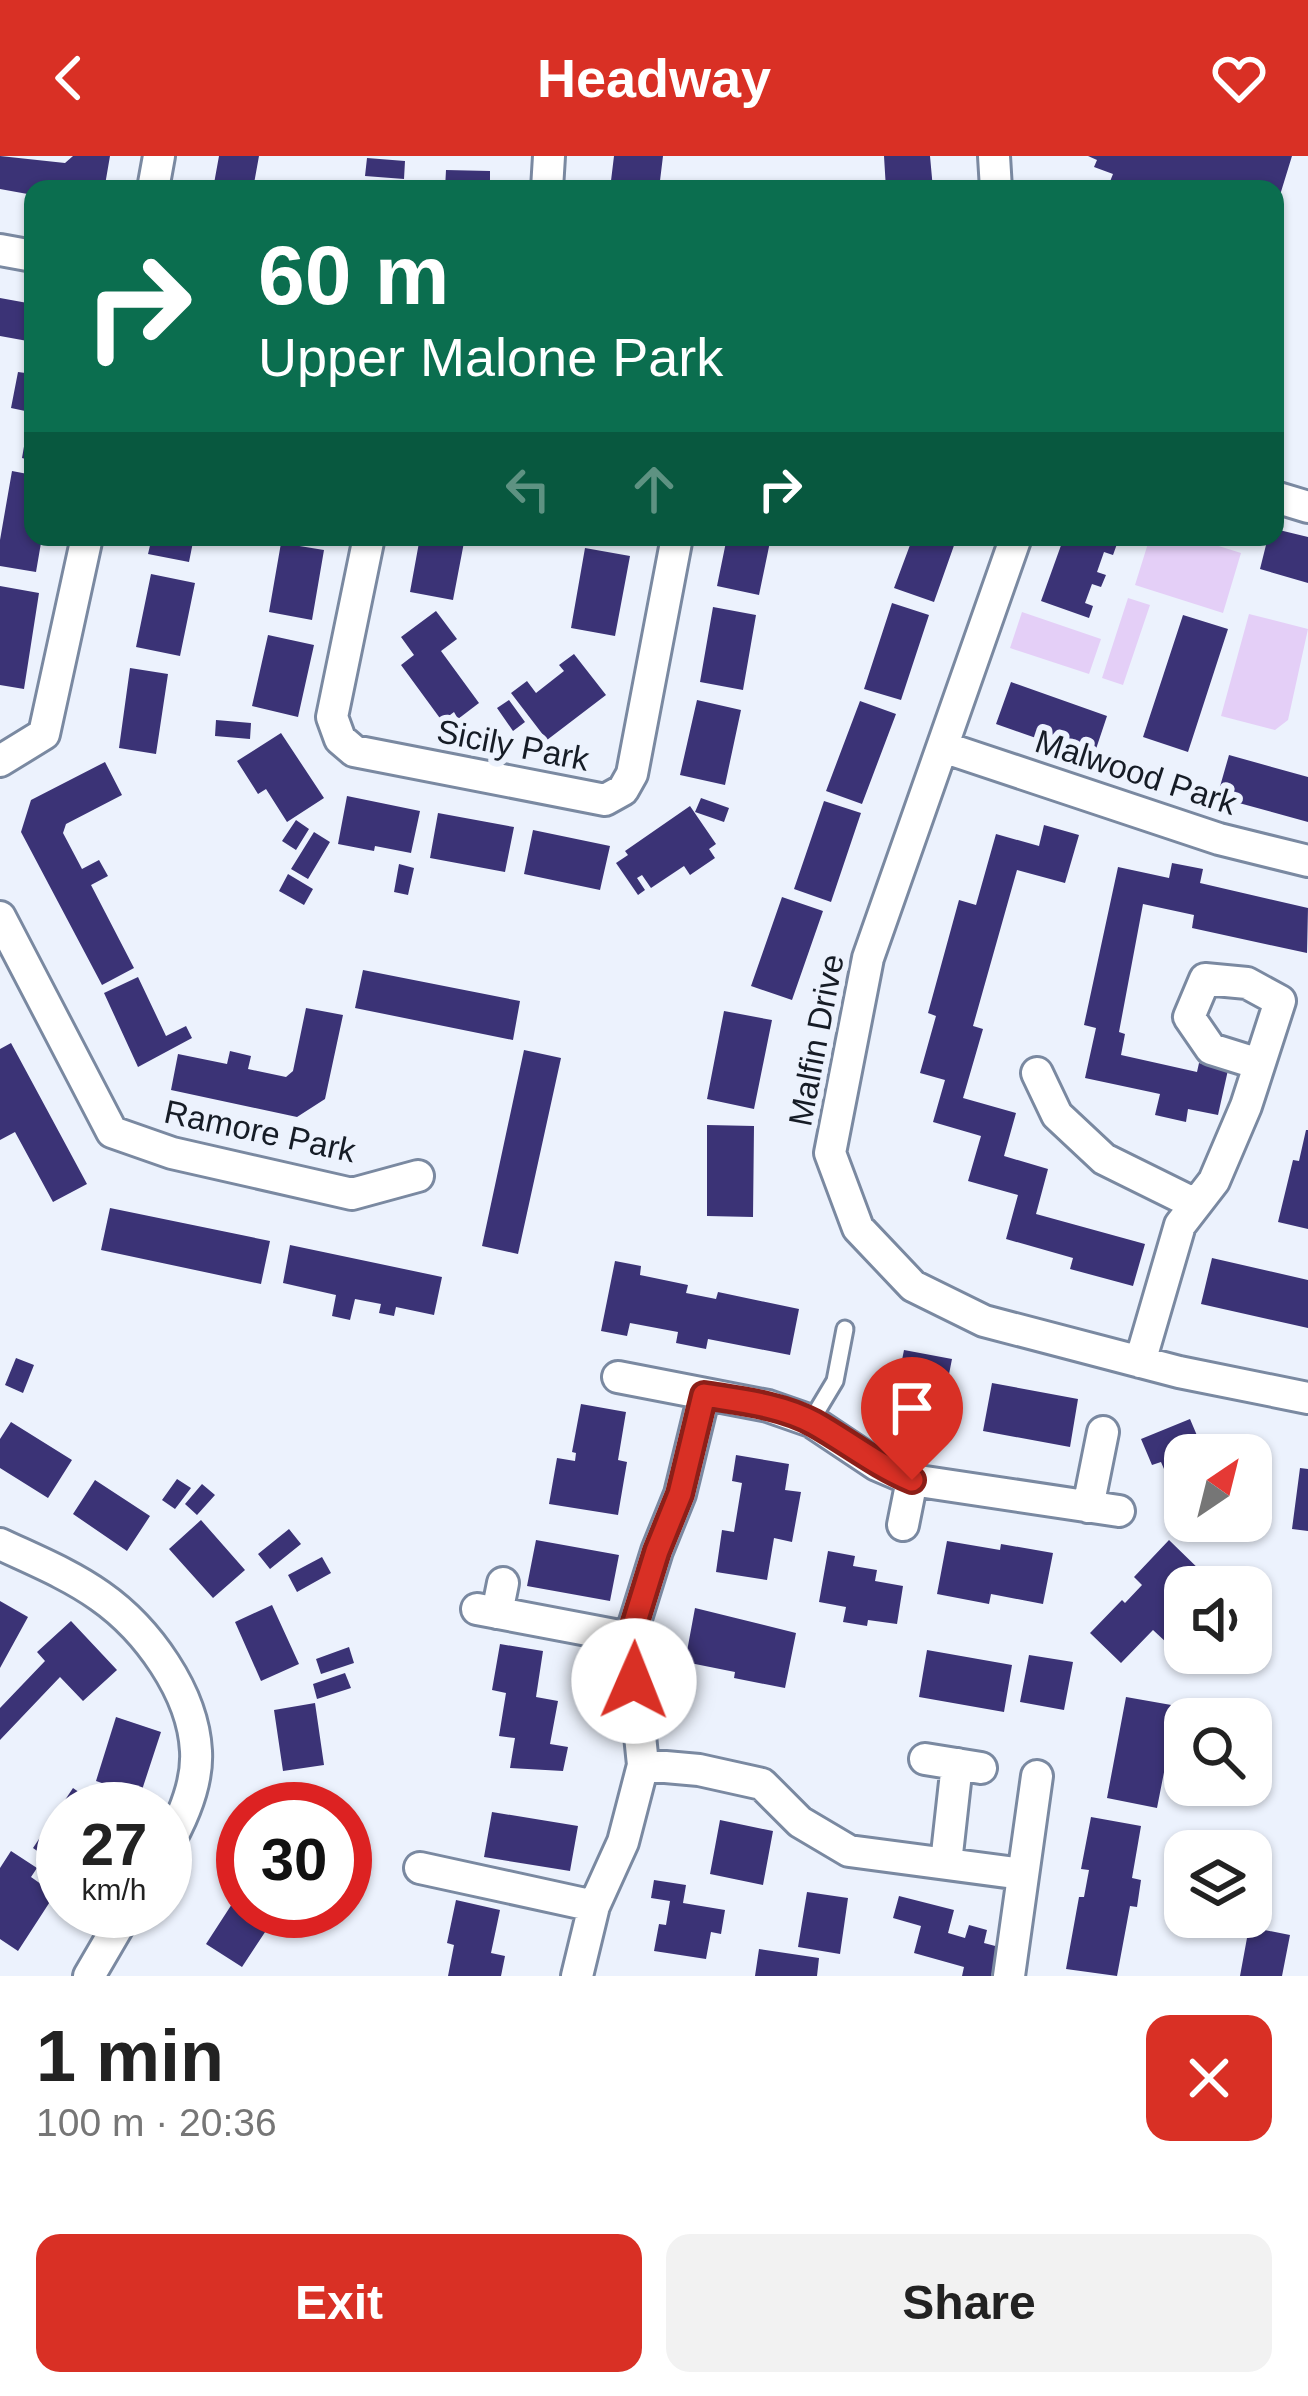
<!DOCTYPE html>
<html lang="en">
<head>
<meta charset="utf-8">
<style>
	body { margin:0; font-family:Arial,sans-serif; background:#f2f2f2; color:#222; height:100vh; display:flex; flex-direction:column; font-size:45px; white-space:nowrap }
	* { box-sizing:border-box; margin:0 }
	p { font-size:39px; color:#767676 }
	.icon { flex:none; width:66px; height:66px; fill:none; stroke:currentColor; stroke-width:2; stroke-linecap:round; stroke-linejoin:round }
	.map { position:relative; height:1820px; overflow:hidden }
	.sheet { display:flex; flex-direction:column; background:#fff; flex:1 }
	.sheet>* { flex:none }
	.hud { position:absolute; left:24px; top:24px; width:1260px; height:366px; border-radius:24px; box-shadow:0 3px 9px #0004; background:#0b6e4f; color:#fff; overflow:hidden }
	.needle { width:78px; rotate:35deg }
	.controls { position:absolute; left:1164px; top:1278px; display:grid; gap:24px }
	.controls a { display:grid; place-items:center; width:108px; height:108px; border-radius:24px; background:#fff; box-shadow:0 3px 9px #0004; font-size:60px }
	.speed { position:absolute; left:36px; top:1626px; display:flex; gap:24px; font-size:60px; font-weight:700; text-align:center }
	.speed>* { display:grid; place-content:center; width:156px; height:156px; border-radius:50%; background:#fff; box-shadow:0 3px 9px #0004; line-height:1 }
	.speed small { font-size:30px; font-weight:400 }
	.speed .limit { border:18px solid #d22; background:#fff; color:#111 }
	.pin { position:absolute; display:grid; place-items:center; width:102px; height:102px; color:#fff; margin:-123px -51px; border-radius:50% 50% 50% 0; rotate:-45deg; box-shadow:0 0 12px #0007 }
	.pin .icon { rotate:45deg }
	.me { position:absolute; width:132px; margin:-66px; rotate:1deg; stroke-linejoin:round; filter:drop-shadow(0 0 9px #0008) }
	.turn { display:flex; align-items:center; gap:42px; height:252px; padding:0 36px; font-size:54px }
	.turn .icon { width:156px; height:156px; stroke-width:2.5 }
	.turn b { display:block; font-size:84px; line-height:102px }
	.lanes { display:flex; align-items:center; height:114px; padding:0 36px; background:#0003; justify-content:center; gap:60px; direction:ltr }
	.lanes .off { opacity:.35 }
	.round { display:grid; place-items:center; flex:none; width:126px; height:126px; border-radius:24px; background:#f2f2f2 }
	.summary { display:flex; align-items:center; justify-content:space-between; height:204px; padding:0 36px }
	h1 { font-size:72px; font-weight:700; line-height:90px }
	.cta { display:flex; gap:24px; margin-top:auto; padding:24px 36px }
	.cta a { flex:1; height:138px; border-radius:24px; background:#d93025; color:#fff; font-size:48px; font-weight:700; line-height:138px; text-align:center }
	.cta a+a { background:#f2f2f2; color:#222 }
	header { display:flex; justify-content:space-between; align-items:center; height:156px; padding:0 36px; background:#d93025; color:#fff; font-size:54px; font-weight:700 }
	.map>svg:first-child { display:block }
	.green { fill:#e4cff7 }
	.building { fill:#3b3376 }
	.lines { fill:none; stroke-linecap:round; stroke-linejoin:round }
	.lane-casing { stroke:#7a89a1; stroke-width:21 }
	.street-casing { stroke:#7a89a1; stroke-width:36 }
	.lane { stroke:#fff; stroke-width:15 }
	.street { stroke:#fff; stroke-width:30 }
	.route-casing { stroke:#8d1f18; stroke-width:30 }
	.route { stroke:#d93025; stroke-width:21 }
	.labels { text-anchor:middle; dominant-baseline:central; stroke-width:12; stroke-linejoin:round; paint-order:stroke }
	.street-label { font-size:33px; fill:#161c26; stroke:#ecf2fd }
</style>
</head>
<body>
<header><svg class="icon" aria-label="back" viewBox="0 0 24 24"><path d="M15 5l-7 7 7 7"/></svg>Headway<svg class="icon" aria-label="heart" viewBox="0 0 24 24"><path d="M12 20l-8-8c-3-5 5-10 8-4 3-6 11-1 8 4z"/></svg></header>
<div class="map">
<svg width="1308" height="1820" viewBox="0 0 1308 1820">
	<rect width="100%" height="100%" fill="#ecf2fd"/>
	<!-- green -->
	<path class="green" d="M 1150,381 L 1190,381 L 1241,397 L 1223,457 L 1135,429 Z
		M 1128,442 L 1150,449 L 1123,529 L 1102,522 Z
		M 1022,456 L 1101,483 L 1089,518 L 1010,492 Z
		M 1249,458 L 1308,473 L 1288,564 L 1275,574 L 1221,560 Z"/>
	<!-- building -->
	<path class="building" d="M 0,0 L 65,7 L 73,0 L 110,0 L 105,29 L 99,33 L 33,33 L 33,39 L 0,33 Z
		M 219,0 L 259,0 L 253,33 L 213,33 Z
		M 614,0 L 663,0 L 659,33 L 610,33 Z
		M 884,0 L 930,0 L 933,33 L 886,33 Z
		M 1088,0 L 1292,0 L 1276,52 L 1275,33 L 1107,33 L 1113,18 L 1094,11 L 1097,4 Z
		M 367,2 L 405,5 L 404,23 L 365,20 Z
		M 446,14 L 490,15 L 490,33 L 445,33 Z
		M 0,142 L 33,148 L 33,186 L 0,180 Z
		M 18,216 L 33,218 L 33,305 L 22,302 L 30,256 L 11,252 Z
		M 12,315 L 33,319 L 33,381 L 42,381 L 36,416 L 0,410 L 0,384 Z
		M 1275,373 L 1308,381 L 1308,427 L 1260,413 L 1268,381 L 1275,381 Z
		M 152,381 L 194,381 L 189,406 L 148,398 Z
		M 420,381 L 465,381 L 453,444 L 410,436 Z
		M 727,381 L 771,381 L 759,439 L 717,430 Z
		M 913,381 L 957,381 L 934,446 L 894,432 Z
		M 1064,381 L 1109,381 L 1108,384 L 1117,388 L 1113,399 L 1104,396 L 1097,416 L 1106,419 L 1101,431 L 1092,428 L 1085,447 L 1093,450 L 1089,462 L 1041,445 Z
		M 281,387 L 324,394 L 312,464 L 269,456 Z
		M 585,392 L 630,400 L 615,480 L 571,472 Z
		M 151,418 L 195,427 L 180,500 L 136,491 Z
		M 0,430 L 39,437 L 24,533 L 0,529 Z
		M 892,447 L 929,459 L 901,544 L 864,533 Z
		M 713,451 L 756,459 L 743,534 L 700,526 Z
		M 436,455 L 457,483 L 441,495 L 479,547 L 458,563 L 454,556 L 442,565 L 401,509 L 414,499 L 401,481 Z
		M 1183,459 L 1228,473 L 1188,596 L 1143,581 Z
		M 268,479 L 314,489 L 298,561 L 252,550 Z
		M 574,498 L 606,539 L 547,584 L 511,537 L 527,525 L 536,537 L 564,515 L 559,509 Z
		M 130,512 L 168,518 L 156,598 L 119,592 Z
		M 1011,526 L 1107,560 L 1093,602 L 996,568 Z
		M 509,544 L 525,566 L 513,575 L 497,552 Z
		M 697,544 L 741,554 L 725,629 L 680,619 Z
		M 860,545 L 896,558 L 862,648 L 826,635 Z
		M 216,564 L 251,567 L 250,583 L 215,580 Z
		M 281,577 L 324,642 L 287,666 L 266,633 L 258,638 L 237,605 Z
		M 1229,599 L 1308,621 L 1308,666 L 1217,641 Z
		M 105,606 L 122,639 L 66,668 L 63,677 L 82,713 L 99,704 L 108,720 L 91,729 L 134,812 L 102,829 L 21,676 L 31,644 Z
		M 347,640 L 420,655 L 411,697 L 375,690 L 374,695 L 338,688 Z
		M 701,642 L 729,652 L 724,666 L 695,656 Z
		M 824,645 L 861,657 L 831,746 L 794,733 Z
		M 690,650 L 716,688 L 709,693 L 715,702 L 690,719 L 684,710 L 651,732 L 642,719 L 637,722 L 645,734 L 638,739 L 616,707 L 628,699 L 625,695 Z
		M 438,657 L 514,671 L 505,716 L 430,702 Z
		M 296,664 L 309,673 L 296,694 L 282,685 Z
		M 1044,669 L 1079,679 L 1065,727 L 1017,714 L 973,870 L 983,873 L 963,942 L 1016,957 L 1004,1000 L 1048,1013 L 1036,1058 L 1145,1088 L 1133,1130 L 1070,1113 L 1073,1102 L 1006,1083 L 1018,1039 L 968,1025 L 981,980 L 933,966 L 945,924 L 920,917 L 936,860 L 928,857 L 959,744 L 976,749 L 996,678 L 1039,690 Z
		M 533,674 L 610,690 L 600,734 L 524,718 Z
		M 314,676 L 330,686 L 308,723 L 291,713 Z
		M 1172,707 L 1203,713 L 1200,727 L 1308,752 L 1307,797 L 1192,772 L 1194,759 L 1143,748 L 1119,876 L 1125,878 L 1121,899 L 1197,916 L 1199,907 L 1228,914 L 1218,959 L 1188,953 L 1186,966 L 1155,959 L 1160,938 L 1085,922 L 1096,872 L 1084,869 L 1118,711 L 1169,722 Z
		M 399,708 L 414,712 L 408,739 L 394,736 Z
		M 288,718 L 313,733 L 304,749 L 279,735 Z
		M 782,741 L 823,755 L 792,844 L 751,830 Z
		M 363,814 L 520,845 L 513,884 L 355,852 Z
		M 138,821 L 166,880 L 186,870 L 192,882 L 138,911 L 104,837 Z
		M 306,852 L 343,859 L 325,943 L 297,961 L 171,934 L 178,898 L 227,908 L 230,895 L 251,900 L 248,913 L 286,921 L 293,915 Z
		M 724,855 L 772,864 L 754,953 L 707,943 Z
		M 11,887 L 87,1028 L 53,1046 L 15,976 L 0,984 L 0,893 Z
		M 524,894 L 561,902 L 518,1098 L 482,1090 Z
		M 707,969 L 754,970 L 753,1061 L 707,1060 Z
		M 1306,974 L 1308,974 L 1308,1073 L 1278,1066 L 1293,1004 L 1299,1005 Z
		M 110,1052 L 270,1085 L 261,1128 L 101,1094 Z
		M 290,1089 L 442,1121 L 434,1159 L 396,1151 L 394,1160 L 379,1157 L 381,1148 L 355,1143 L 350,1164 L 332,1160 L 336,1139 L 283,1127 Z
		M 1212,1102 L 1308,1124 L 1308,1172 L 1201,1148 Z
		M 615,1105 L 641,1110 L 640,1119 L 688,1129 L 686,1137 L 716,1143 L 718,1136 L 799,1153 L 790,1199 L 708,1183 L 706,1193 L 676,1187 L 678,1176 L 630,1167 L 627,1180 L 601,1175 Z
		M 904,1194 L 952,1203 L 936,1284 L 888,1274 Z
		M 16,1202 L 34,1209 L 23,1237 L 5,1229 Z
		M 992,1227 L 1078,1243 L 1070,1291 L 983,1275 Z
		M 581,1248 L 626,1256 L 618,1304 L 627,1306 L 618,1359 L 549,1348 L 557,1302 L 575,1305 L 576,1297 L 572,1296 Z
		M 1190,1263 L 1201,1289 L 1210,1285 L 1216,1299 L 1185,1299 L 1185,1362 L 1161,1306 L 1152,1309 L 1141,1283 Z
		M 11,1266 L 72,1304 L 48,1342 L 0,1312 L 0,1283 Z
		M 736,1299 L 789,1308 L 785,1334 L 801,1336 L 792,1386 L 774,1382 L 767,1424 L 716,1416 L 722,1374 L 734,1376 L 742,1327 L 732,1325 Z
		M 1300,1312 L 1308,1313 L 1308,1375 L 1292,1373 Z
		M 177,1323 L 191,1332 L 175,1353 L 162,1344 Z
		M 95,1324 L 150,1360 L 127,1395 L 73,1358 Z
		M 202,1328 L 215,1339 L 197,1359 L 185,1348 Z
		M 201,1364 L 245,1414 L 213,1442 L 169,1393 Z
		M 289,1373 L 301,1388 L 270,1413 L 258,1398 Z
		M 536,1384 L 619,1399 L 610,1445 L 527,1430 Z
		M 1169,1384 L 1207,1421 L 1198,1431 L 1185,1431 L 1185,1444 L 1172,1458 L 1184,1469 L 1167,1487 L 1153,1474 L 1121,1507 L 1090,1477 L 1122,1444 L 1125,1447 L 1142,1429 L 1134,1421 Z
		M 947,1385 L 1000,1394 L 1001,1388 L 1053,1397 L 1043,1448 L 991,1438 L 989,1448 L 937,1438 Z
		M 828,1395 L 855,1400 L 853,1410 L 877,1414 L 875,1425 L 903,1430 L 897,1468 L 868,1464 L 867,1470 L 843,1466 L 846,1451 L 819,1446 Z
		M 322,1401 L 331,1417 L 297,1436 L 288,1419 Z
		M 0,1445 L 28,1461 L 0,1512 Z
		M 272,1449 L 299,1508 L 261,1525 L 235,1466 Z
		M 695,1452 L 796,1477 L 785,1532 L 734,1522 L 735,1516 L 685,1506 Z
		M 71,1465 L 117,1514 L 83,1545 L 60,1521 L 0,1584 L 0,1552 L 45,1505 L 37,1496 Z
		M 500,1488 L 543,1495 L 536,1541 L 558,1545 L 550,1588 L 568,1591 L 563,1615 L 510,1612 L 515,1582 L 499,1580 L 506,1537 L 492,1534 Z
		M 349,1491 L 354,1507 L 321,1518 L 316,1503 Z
		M 927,1494 L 1012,1509 L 1004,1556 L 919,1541 Z
		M 1029,1499 L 1073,1506 L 1064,1554 L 1020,1546 Z
		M 345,1517 L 351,1532 L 317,1543 L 313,1528 Z
		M 1126,1541 L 1177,1550 L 1157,1652 L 1107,1642 Z
		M 315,1547 L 324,1609 L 283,1615 L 274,1554 Z
		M 116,1561 L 161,1576 L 140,1640 L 96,1625 Z
		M 73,1632 L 103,1653 L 63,1653 L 63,1713 L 33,1692 Z
		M 492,1656 L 578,1670 L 570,1715 L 484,1701 Z
		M 1091,1661 L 1141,1670 L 1132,1722 L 1141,1724 L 1137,1751 L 1130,1750 L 1117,1820 L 1066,1813 L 1079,1741 L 1084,1741 L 1089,1714 L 1081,1713 Z
		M 720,1664 L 773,1675 L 763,1729 L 710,1718 Z
		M 11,1695 L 37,1712 L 31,1721 L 55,1738 L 18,1795 L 0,1783 L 0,1712 Z
		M 654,1724 L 686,1729 L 683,1747 L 725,1754 L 721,1778 L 711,1776 L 706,1803 L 654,1795 L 659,1768 L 666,1769 L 670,1745 L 651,1742 Z
		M 243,1731 L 243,1755 L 279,1755 L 242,1811 L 206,1788 Z
		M 807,1736 L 848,1742 L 840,1798 L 798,1791 Z
		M 899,1740 L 954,1754 L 948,1777 L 965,1782 L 969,1769 L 987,1774 L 984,1787 L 999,1791 L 991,1820 L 962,1820 L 964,1811 L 914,1797 L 921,1770 L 893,1762 Z
		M 456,1744 L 500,1754 L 491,1797 L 505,1800 L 501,1820 L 448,1820 L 454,1789 L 447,1787 Z
		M 1249,1771 L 1290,1779 L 1282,1820 L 1240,1820 Z
		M 759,1793 L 819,1802 L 817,1820 L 755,1820 Z"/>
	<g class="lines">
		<!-- lane casing -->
		<g class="lane-casing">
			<path id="lane" d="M 811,1265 L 835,1225 L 845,1173"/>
		</g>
		<!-- street casing -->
		<g class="street-casing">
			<path id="street" d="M 994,0 L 996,33
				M 153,33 L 159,0
				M 547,33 L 549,0
				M 0,94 L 33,100
				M 1275,341 L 1308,351
				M 369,381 L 332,561 L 340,583 L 354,595 L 605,644 L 623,634 L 632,618 L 677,381
				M 1016,381 L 868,802 L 830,997 L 858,1072 L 913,1130 L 984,1165 L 1179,1216 L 1308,1242
				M 943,591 L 1219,683 L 1308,705
				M 0,605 L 44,578 L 87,381
				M 0,761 L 112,976 L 172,997 L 352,1038 L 418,1020
				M 1037,917 L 1057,959 L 1104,1003 L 1195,1048
				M 1140,1206 L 1180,1069 L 1214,1025 L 1246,950 L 1280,845 L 1247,827 L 1205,823 L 1189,861 L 1211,893 L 1259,908
				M 618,1221 L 768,1250 L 811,1265 L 877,1309 L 912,1324 L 1119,1355
				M 1088,1351 L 1103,1276
				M 903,1369 L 912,1324
				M 0,1388 C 34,1404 69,1418 100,1440 C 147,1473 193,1536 196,1595 C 198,1629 182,1664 165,1693
				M 477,1453 L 630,1482
				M 497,1457 L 503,1427
				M 925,1603 L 981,1612
				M 643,1609 L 699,1614 L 762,1628 L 800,1666 L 849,1695 L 1022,1718
				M 946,1707 L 957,1608
				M 420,1712 L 594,1750
				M 89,1820 L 127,1755
				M 577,1820 L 594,1750 L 623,1686 L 643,1609 L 630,1482 L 657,1395 L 680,1338 L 704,1239
				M 1009,1820 L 1037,1620"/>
		</g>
		<!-- lane -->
		<use href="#lane" class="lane"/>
		<!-- street -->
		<use href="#street" class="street"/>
	</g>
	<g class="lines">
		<!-- route casing -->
		<g class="route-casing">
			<path id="route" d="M 634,1525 L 630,1482 L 657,1395 L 680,1338 L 704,1239 C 740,1245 781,1249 814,1267 C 848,1286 876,1309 912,1324"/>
		</g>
		<!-- route -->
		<use href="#route" class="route"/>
	</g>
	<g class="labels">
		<!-- street labels -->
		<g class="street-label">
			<text transform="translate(513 589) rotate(11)">Sicily Park</text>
			<text transform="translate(1136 616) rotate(18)">Malwood Park</text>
			<text transform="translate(816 884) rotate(-79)">Malfin Drive</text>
			<text transform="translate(260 975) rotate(12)">Ramore Park</text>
		</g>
	</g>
</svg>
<div class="controls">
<a><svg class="needle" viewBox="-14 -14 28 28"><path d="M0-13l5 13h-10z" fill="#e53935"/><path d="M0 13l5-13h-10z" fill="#767676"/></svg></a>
<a><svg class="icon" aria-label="sound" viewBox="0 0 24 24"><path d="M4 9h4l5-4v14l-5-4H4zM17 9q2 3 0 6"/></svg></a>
<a><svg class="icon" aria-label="search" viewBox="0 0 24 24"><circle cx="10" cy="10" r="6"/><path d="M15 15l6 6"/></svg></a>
<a><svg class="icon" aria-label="layers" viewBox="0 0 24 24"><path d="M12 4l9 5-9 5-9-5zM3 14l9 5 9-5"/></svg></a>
</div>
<div class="speed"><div>27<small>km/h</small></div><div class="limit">30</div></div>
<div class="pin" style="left:912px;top:1324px;background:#d93025"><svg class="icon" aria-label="arrive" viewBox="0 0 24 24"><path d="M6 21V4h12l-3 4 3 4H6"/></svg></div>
<svg class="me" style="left:634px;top:1525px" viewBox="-20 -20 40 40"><circle r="19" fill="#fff"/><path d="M0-13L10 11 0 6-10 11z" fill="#d93025"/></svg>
<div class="hud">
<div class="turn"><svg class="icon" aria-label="right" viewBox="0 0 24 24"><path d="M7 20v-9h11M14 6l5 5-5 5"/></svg><div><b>60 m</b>Upper Malone Park</div></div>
<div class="lanes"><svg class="icon off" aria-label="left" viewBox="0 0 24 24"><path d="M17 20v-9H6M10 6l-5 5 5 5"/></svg><svg class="icon off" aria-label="ahead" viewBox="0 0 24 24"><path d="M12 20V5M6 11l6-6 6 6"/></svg><svg class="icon" aria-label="right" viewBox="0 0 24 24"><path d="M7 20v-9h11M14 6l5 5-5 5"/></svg></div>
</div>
</div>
<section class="sheet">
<div class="summary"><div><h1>1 min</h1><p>100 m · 20:36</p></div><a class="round" style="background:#d93025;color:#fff"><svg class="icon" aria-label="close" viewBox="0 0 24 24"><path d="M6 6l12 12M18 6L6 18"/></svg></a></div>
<div class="cta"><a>Exit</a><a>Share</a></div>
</section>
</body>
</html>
